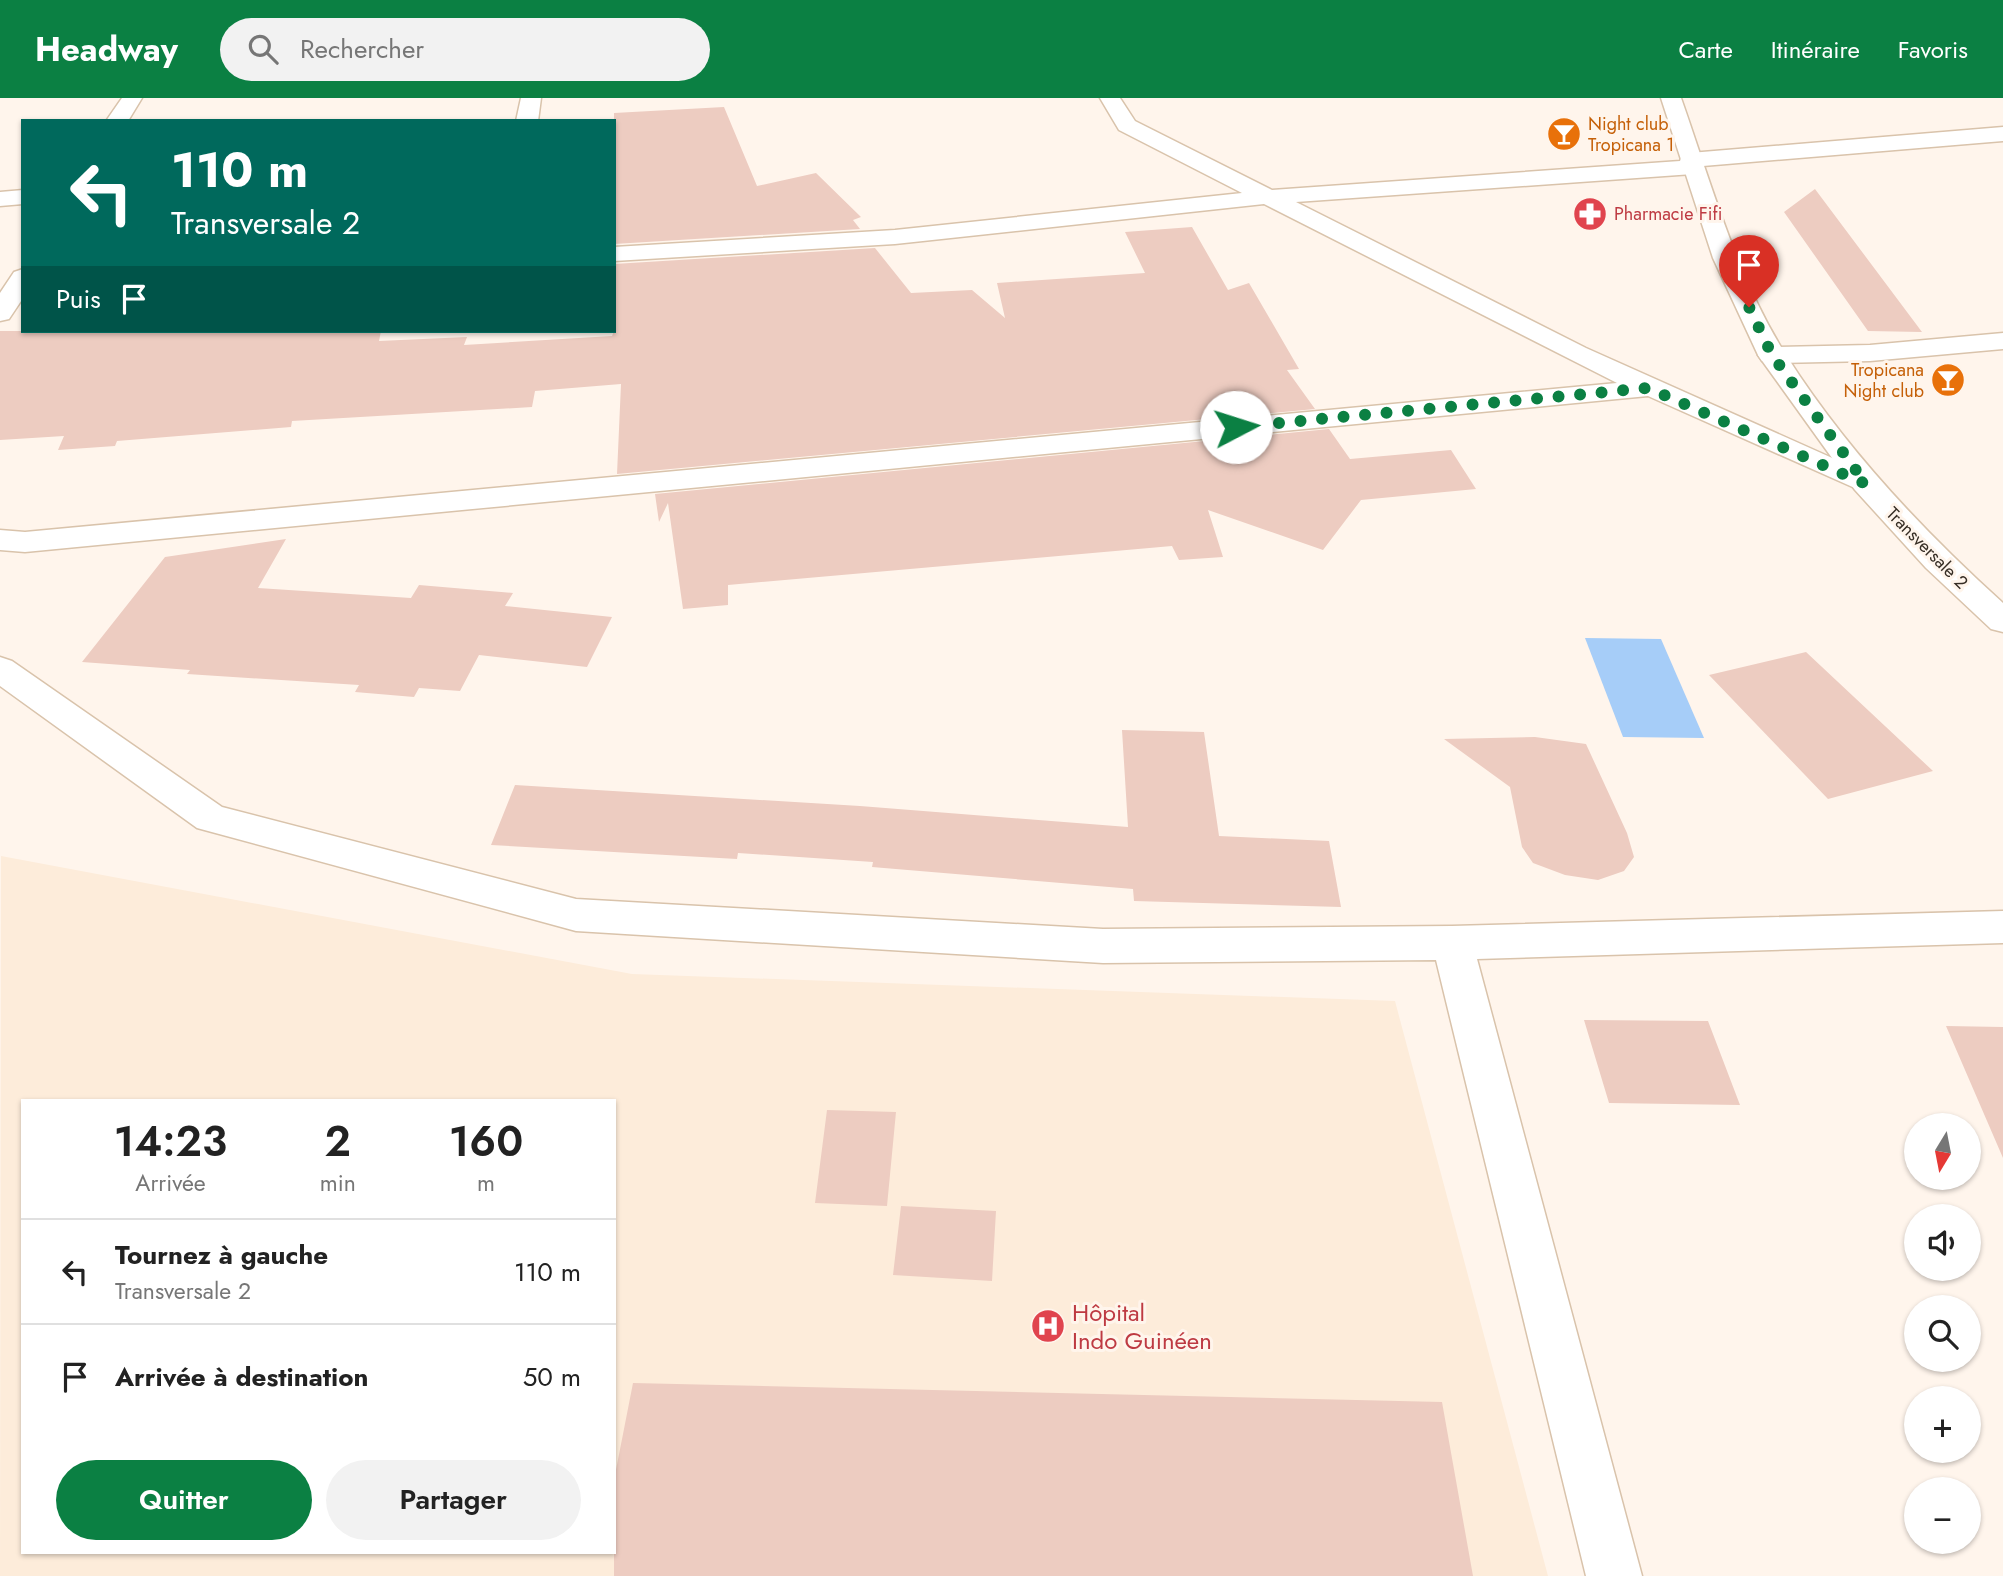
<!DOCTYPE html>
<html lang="fr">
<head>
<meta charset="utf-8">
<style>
	body { margin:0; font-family:Jost,sans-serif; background:#f2f2f2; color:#222; height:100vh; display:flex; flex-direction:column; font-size:26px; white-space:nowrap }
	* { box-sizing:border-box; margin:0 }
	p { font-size:23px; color:#767676 }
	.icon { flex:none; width:38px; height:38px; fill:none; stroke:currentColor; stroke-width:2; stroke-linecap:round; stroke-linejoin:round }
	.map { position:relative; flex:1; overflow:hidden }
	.drawer { position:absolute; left:21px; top:1001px; width:595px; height:455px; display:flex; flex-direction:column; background:#fff; border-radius:0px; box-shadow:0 2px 5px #0004 }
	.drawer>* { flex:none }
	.top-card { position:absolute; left:21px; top:21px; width:595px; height:214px; border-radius:0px; box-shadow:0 2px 5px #0004; background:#00695c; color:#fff; overflow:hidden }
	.needle { width:46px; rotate:190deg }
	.buttons { position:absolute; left:1904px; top:1015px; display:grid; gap:14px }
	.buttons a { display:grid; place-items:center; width:77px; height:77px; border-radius:50%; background:#fff; box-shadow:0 2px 5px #0004; font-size:35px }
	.pin { position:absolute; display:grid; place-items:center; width:60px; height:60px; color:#fff; margin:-72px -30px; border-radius:50% 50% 50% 0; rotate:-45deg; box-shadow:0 0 7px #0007 }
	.pin .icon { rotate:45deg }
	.me { position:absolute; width:77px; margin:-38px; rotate:85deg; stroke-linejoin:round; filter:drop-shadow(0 0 5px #0008) }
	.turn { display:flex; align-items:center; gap:24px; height:147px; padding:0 35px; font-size:32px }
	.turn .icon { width:91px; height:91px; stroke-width:2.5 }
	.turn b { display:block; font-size:49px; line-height:60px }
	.then { display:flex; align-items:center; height:66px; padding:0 35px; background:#0003; gap:14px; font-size:26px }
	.eta { display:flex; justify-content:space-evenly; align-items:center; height:119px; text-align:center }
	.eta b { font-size:42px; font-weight:600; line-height:49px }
	.cta { display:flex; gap:14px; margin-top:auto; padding:14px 35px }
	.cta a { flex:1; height:80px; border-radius:42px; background:#0b8043; color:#fff; font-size:28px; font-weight:600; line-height:80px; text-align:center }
	.cta a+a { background:#f2f2f2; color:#222 }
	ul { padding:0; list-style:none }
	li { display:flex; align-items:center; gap:21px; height:105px; padding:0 35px; border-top:2px solid #e0e0e0 }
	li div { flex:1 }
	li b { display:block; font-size:26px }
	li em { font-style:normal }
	header { display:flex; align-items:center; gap:42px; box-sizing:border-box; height:98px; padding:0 35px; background:#0b8043; color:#fff }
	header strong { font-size:33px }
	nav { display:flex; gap:38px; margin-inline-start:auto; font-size:24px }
	.search { width:490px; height:63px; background:#f2f2f2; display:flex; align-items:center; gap:18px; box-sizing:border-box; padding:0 24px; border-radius:38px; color:#767676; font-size:26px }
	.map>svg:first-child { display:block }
	.built { fill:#fdecda; fill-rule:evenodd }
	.water { fill:#a6cdf8 }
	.building { fill:#edccc1 }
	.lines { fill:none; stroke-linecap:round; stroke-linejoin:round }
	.minor-casing { stroke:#d9c3ab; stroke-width:3 }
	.secondary-casing { stroke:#d9c3ab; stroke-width:3 }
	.minor { fill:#fff; fill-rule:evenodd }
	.secondary { fill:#fff; fill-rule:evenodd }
	.route { stroke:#0b8043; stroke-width:12; stroke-dasharray:0 21.6 }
	.labels { text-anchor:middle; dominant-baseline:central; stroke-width:6; stroke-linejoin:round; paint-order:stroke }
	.far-food-label { font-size:18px; fill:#c56008; stroke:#fff5ec; text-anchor:start }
	.far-health-label { font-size:18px; fill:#be3a42; stroke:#fff5ec; text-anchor:start }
	.far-street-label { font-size:18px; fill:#362d24; stroke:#fff5ec }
	.near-health-label { font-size:24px; fill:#be3a42; stroke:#fff5ec; text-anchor:start }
</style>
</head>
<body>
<header>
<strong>Headway</strong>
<div class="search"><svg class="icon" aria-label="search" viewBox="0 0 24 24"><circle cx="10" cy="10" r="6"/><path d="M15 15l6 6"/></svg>Rechercher</div>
<nav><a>Carte</a><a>Itinéraire</a><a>Favoris</a></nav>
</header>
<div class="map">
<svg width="2003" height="1478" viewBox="0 0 2003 1478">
	<rect width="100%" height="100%" fill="#fff5ec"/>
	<!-- built -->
	<path class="built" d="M 1,758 L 632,876 L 1395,903 L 1548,1478 L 0,1478 ZM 23,1003 L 614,1003 L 614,1454 L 23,1454 Z"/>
	<!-- water -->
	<path class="water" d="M 1585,540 L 1661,541 L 1704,640 L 1623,639 Z"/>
	<!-- building -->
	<path class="building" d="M 724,9 L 757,88 L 816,75 L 861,119 L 853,122 L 860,131 L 614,146 L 614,15 Z
		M 1815,91 L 1922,234 L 1868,233 L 1784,114 Z
		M 1192,129 L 1228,192 L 1249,185 L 1299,271 L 1287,272 L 1315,311 L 617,376 L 621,286 L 535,293 L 532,309 L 292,323 L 291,329 L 117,343 L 115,348 L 58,352 L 64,338 L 0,342 L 0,233 L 381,233 L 379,243 L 467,239 L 464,247 L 612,238 L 614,233 L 614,166 L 875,150 L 911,195 L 972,192 L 1005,220 L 997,185 L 1145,175 L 1125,134 Z
		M 1329,331 L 1350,361 L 1451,352 L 1476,391 L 1361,402 L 1323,452 L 1208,412 L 1223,459 L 1179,462 L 1172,448 L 728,487 L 728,507 L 683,511 L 668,405 L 659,424 L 655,396 Z
		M 286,441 L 258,490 L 411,500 L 419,487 L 513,495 L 505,508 L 612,519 L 587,569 L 479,557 L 460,593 L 419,590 L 414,599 L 355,594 L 359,587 L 187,576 L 190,572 L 82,564 L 165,459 Z
		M 1806,554 L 1933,673 L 1828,701 L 1709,577 Z
		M 1122,632 L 1204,634 L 1219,738 L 1329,743 L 1341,809 L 1134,803 L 1133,791 L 872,769 L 873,764 L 738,755 L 737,761 L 491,747 L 515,687 L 860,708 L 1128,729 Z
		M 1535,639 L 1586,646 L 1627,735 L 1634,759 L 1624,773 L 1598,782 L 1565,777 L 1533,765 L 1522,749 L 1510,689 L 1444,641 Z
		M 1584,922 L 1708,923 L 1740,1007 L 1609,1005 Z
		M 1946,928 L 2003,929 L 2003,1060 Z
		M 827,1012 L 896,1014 L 887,1108 L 815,1105 Z
		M 901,1108 L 996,1113 L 992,1183 L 893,1177 Z
		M 633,1285 L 1442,1304 L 1473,1478 L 614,1478 L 614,1382 Z"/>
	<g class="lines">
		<!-- minor casing -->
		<g class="minor-casing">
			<path id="minor" d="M 122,0 L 142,0 L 128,23 L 106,23 Z
				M 521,0 L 541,0 L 538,23 L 516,23 Z
				M 1100,0 L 1120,0 L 1135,23 L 1272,92 L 1680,63 L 1682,57 L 1690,55 L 2003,29 L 2003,43 L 1703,68 L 1701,74 L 1693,76 L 1296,104 L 1586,250 L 1877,380 L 1881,386 L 1877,392 L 1866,395 L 1648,298 L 25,454 L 0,452 L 0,432 L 25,434 L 1617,285 L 1264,106 L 895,146 L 614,163 L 614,149 L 895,132 L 1242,95 L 1119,32 Z
				M 23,92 L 23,106 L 0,108 L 0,94 Z
				M 23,171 L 23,200 L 9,221 L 0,223 L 0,195 L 14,174 Z
				M 2003,235 L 2003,251 L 1870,263 L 1772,265 L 1762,263 L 1758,257 L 1762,251 L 1772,249 L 1870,247 Z
				M 0,559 L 12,563 L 222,709 L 576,801 L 1103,831 L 1452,828 L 2003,813 L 2003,845 L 1477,861 L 1642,1478 L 1586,1478 L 1436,862 L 1103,865 L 576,833 L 197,730 L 0,588 Z"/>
		</g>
		<!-- secondary casing -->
		<g class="secondary-casing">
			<path id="secondary" d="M 1661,0 L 1681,0 C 1711,85 1737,180 1786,257 C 1845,350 1921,431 2003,505 L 2003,534 L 1991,531 L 1926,470 L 1855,392 L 1758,257 L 1713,160 Z"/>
		</g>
		<!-- minor -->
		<use href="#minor" class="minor"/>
		<!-- secondary -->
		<use href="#secondary" class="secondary"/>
	</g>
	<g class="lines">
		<!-- route -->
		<path class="route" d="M 1236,329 L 1648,290 L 1866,386 L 1772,257 L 1749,209"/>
	</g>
	<!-- icons -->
	<defs>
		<g id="bar-disc" transform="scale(1.75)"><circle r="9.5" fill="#e8710a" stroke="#fff5ec"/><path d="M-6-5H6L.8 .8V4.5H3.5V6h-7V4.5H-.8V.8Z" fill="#fff"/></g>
		<g id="pharmacy-disc" transform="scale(1.75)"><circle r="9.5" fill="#e0444e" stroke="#fff5ec"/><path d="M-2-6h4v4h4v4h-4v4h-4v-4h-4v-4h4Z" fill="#fff"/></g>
		<g id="hospital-disc" transform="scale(1.75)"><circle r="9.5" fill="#e0444e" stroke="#fff5ec"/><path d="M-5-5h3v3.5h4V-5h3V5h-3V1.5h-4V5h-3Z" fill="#fff"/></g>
	</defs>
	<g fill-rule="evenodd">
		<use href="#bar-disc" x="1564" y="36"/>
		<use href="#pharmacy-disc" x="1590" y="116"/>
		<use href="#bar-disc" x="1948" y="282"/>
		<use href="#hospital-disc" x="1048" y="1228"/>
	</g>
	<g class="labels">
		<!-- far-food labels -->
		<g class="far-food-label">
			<text x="1588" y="26">Night club<tspan x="1588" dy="21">Tropicana 1</tspan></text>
			<text x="1924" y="272" text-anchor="end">Tropicana<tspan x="1924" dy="21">Night club</tspan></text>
		</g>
		<!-- far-health labels -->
		<g class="far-health-label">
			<text x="1614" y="116">Pharmacie Fifi</text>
		</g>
		<!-- far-street labels -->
		<g class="far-street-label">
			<text transform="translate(1927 450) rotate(45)">Transversale 2</text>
		</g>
		<!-- near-health labels -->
		<g class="near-health-label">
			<text x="1072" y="1214">Hôpital<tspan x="1072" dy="28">Indo Guinéen</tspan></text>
		</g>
	</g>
</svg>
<div class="buttons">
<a><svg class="needle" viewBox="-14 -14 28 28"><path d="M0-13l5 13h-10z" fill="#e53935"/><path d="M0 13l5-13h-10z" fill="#767676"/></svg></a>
<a><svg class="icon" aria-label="sound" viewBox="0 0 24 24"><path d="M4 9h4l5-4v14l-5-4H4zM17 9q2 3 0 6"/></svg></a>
<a><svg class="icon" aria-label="search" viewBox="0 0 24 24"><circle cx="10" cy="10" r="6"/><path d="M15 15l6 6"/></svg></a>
<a>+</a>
<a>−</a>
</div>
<div class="pin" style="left:1749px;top:209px;background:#d93025"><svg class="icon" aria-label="arrive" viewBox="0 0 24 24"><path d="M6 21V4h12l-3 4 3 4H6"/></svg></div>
<svg class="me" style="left:1236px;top:329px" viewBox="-20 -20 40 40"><circle r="19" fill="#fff"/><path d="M0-13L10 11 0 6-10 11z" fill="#0b8043"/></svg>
<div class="top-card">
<div class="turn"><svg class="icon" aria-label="left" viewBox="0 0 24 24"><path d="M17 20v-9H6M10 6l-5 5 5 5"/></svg><div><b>110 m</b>Transversale 2</div></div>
<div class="then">Puis<svg class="icon" aria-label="arrive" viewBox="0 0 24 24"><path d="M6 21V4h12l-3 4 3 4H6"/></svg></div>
</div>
<section class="drawer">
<div class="eta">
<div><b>14:23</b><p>Arrivée</p></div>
<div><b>2</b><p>min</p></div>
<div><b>160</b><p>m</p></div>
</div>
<ul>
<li><svg class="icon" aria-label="left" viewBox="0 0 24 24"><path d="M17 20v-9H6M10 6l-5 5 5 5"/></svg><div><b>Tournez à gauche</b><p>Transversale 2</p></div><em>110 m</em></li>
<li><svg class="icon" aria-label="arrive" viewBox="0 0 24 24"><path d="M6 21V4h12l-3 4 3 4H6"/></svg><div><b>Arrivée à destination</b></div><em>50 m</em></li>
</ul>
<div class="cta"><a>Quitter</a><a>Partager</a></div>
</section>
</div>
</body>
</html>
